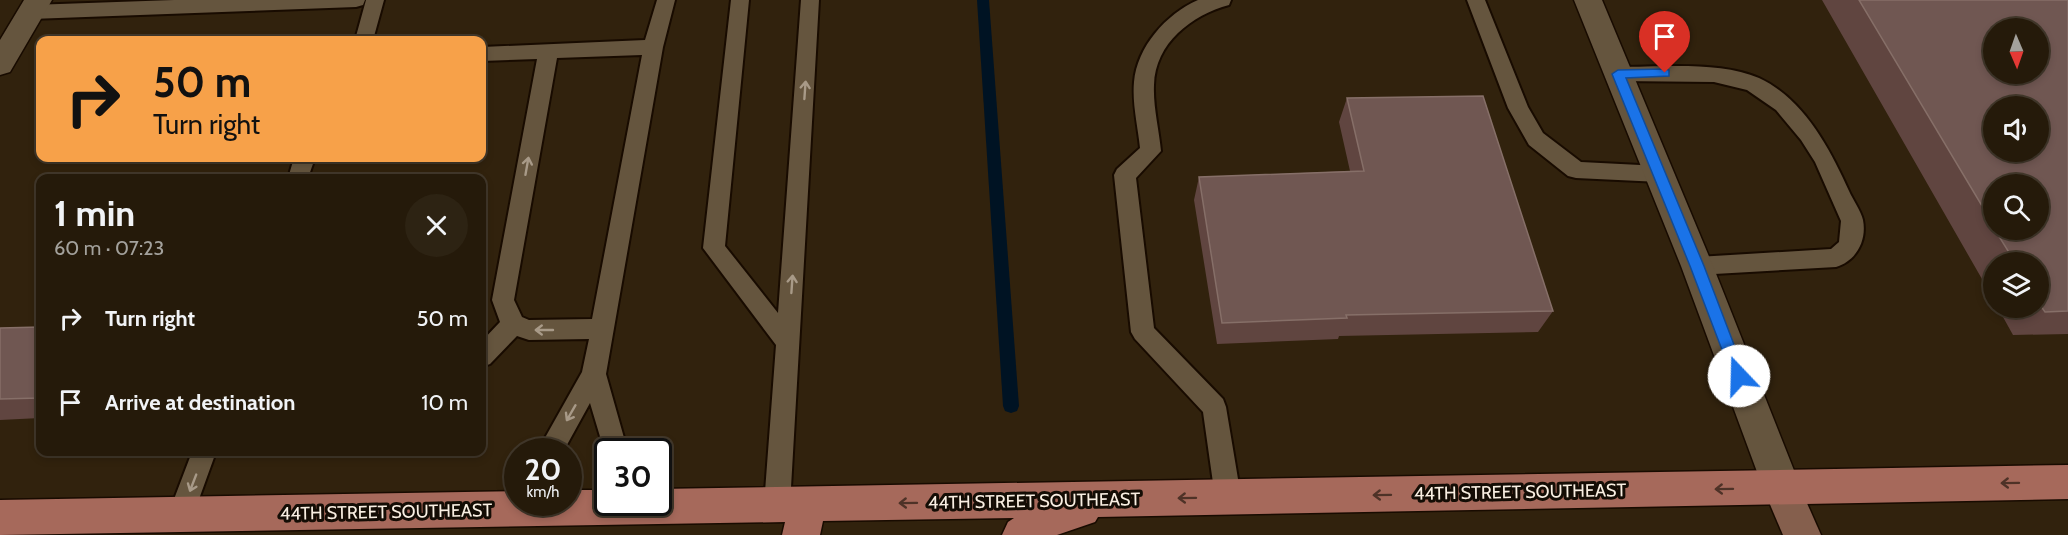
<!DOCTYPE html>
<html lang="en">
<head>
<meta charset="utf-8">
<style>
	body { margin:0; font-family:Cabin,sans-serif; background:#2d2313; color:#f1f3f6; height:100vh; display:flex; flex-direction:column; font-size:22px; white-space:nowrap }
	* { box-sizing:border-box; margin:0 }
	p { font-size:20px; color:#a3a19c }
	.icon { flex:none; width:33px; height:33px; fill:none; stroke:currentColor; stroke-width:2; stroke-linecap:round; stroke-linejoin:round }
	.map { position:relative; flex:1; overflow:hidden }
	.sheet { position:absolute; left:36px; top:174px; width:450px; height:282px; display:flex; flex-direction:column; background:#251a0a; border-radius:12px; box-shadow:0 3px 9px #0003,0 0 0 2px #42382b }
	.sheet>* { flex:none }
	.guide { position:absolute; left:36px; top:36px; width:450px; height:126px; border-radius:12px; box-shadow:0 3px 9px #0003,0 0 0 2px #42382b; background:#f7a149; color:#111; overflow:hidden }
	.needle { width:39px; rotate:178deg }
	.tools { position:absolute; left:1983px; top:18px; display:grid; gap:12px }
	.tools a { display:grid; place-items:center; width:66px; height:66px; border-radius:50%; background:#251a0a; box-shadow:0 3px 9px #0003,0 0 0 2px #42382b; font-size:30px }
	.speed { position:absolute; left:504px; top:438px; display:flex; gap:12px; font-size:30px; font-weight:700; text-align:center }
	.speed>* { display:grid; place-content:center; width:78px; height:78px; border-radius:50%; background:#251a0a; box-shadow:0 3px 9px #0003,0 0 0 2px #42382b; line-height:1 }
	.speed small { font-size:15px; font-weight:400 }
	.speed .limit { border:3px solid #111; border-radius:9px; background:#fff; color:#111 }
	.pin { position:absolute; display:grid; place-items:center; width:51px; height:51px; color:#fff; margin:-62px -26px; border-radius:50% 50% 50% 0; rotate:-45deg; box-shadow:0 0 6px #0007 }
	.pin .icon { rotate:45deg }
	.me { position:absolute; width:66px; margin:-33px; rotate:339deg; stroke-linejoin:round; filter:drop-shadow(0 0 4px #0008) }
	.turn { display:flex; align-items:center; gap:21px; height:126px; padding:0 18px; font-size:27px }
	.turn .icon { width:78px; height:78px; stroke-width:2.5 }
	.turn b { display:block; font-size:42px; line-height:51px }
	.round { display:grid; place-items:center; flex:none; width:63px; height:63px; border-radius:32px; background:#2d2313 }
	.head { display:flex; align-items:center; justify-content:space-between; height:102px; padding:0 18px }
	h1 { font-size:36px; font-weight:700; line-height:45px }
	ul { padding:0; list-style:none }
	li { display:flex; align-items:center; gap:18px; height:84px; padding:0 18px }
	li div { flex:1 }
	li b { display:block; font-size:22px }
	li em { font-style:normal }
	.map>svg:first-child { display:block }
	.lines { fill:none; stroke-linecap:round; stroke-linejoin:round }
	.stream { fill:#001323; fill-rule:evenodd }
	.lane-casing { stroke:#180b00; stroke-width:4 }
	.street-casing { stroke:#180b00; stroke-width:3 }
	.secondary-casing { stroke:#180b00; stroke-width:3 }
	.primary-casing { stroke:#180b00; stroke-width:3 }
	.lane { fill:#65553e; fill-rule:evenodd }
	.street { fill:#65553e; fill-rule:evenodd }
	.secondary { fill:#855f4d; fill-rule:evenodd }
	.primary { fill:#a6695b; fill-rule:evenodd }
	.wall { fill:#604540; fill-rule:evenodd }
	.building { fill:#705752; stroke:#866f68; stroke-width:1.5; fill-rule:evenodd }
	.oneway { stroke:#a89a88 }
	.oneway2 { stroke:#4e3227 }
	.route { fill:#1a73e8; stroke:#114b97; stroke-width:1.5 }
	.labels { text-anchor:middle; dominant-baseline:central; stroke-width:6; stroke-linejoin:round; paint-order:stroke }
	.street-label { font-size:18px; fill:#f9efe2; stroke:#140d05 }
</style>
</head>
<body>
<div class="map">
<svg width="2068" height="535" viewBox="0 0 2068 535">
	<rect width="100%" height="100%" fill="#31220d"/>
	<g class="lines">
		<!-- stream -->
		<path class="stream" d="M 977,0 L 989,0 L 1019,406 L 1017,411 L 1011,413 L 1005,411 L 1003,406 Z"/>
		<!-- lane casing -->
		<g class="lane-casing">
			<path id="lane" d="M 174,0 L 365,0 L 363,5 L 356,7 L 31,19 L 24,17 L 21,12 L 24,7 L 31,5 Z
				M 366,0 L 384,0 L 373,40 L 355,40 Z
				M 657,0 L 675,0 L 663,47 L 606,374 L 628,452 L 608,452 L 607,460 L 590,403 L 563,452 L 537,452 L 582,372 L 589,339 L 529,340 L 517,336 L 490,364 L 482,367 L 482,341 L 500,322 L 492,300 L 537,59 L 482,61 L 482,47 L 645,40 ZM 642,55 L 592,319 L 529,320 L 522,317 L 514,300 L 557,58 Z
				M 731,0 L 749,0 L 725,246 L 778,313 L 801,0 L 819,0 L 790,505 L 786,514 L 777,517 L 768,514 L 764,505 L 776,345 L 703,248 Z
				M 1198,0 L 1231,0 L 1229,5 C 1192,15 1155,43 1154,85 C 1153,107 1159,129 1161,151 L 1136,178 L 1154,328 L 1223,399 L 1226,407 L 1241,497 L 1237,505 L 1228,509 L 1219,505 L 1215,497 L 1203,412 L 1135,339 L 1131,332 L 1114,175 L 1117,169 L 1140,148 C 1138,127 1132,104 1134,82 C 1137,47 1166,14 1198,0 Z
				M 1467,0 L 1485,0 L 1528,107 L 1543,133 L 1581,162 L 1660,166 L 1668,168 L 1671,174 L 1668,180 L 1660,182 L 1576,178 L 1568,176 L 1529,145 L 1508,108 Z
				M 1618,67 C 1661,67 1720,61 1759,78 C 1804,99 1830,149 1849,191 C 1853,200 1861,211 1863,220 C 1867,241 1856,261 1836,267 L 1697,275 L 1689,273 L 1686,266 L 1689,259 L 1697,257 L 1831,249 L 1839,242 L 1841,221 L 1815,162 L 1801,140 L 1776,110 L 1747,90 L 1714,82 L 1618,81 L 1611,79 L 1608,74 L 1611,69 Z
				M 294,158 L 315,158 L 308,178 L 288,178 Z
				M 192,452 L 216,452 L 190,524 L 181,527 L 172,524 L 168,515 Z"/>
		</g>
		<!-- street casing -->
		<g class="street-casing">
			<path id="street" d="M 24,0 L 52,0 L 10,72 L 0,75 L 0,40 Z
				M 1574,0 L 1602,0 L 1713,266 L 1801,488 L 1795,500 L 1782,505 L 1769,500 L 1763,488 L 1681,266 Z"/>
		</g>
		<!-- secondary casing -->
		<g class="secondary-casing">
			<path id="secondary" d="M 1782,471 L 1795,476 L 1821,535 L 1783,535 L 1763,488 L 1769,476 Z"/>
		</g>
		<!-- primary casing -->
		<g class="primary-casing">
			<path id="primary" d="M 2068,465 L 2068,499 L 1098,517 L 1095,522 L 1057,535 L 1002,535 L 1008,522 L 1014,518 L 823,521 L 820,535 L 782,535 L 785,522 L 0,535 L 0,500 L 518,491 L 518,502 L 568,502 L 568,490 L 608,490 L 608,502 L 658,502 L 658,489 Z"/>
		</g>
		<!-- lane -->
		<use href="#lane" class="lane"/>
		<!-- street -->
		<use href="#street" class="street"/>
		<!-- secondary -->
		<use href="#secondary" class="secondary"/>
		<!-- primary -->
		<use href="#primary" class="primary"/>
	</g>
	<!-- wall -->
	<path class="wall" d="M 1822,0 L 2068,0 L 2068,334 L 2013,335 L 1998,308 L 2038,308 L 2038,262 L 1994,262 L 1994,300 ZM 1994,184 L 2038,230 L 1994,230 Z
		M 1347,98 L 1553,311 L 1538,332 L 1339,336 L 1338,339 L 1217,344 L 1194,200 L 1199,177 L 1350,171 L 1339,122 Z
		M 40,327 L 40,418 L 0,420 L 0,328 Z"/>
	<!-- building -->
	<path class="building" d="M 1859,0 L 2068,0 L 2068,311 L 2045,312 L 2038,302 L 2038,262 L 2015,262 L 1995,230 L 2038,230 L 2038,184 L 1994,184 L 1994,226 ZM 1994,28 L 2038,28 L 2038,74 L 1994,74 ZM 1994,106 L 2038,106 L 2038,152 L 1994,152 Z
		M 1483,96 L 1553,311 L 1346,315 L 1347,318 L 1222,323 L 1199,177 L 1364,171 L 1347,98 Z
		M 414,175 L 413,178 L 322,178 Z
		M 40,327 L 40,398 L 0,399 L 0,328 Z"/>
	<!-- one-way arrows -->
	<defs><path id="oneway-shaft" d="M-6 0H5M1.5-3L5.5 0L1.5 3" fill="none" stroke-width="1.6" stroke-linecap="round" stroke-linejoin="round" transform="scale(1.5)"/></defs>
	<g class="oneway">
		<use href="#oneway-shaft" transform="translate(805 90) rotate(-86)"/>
		<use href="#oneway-shaft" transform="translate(527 166) rotate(-80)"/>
		<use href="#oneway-shaft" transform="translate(792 284) rotate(-86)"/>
		<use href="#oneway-shaft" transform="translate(544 330) rotate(180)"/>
		<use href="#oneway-shaft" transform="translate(571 413) rotate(120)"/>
		<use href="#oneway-shaft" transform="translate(193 483) rotate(111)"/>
	</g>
	<g class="oneway2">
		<use href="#oneway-shaft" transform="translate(2010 483) rotate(179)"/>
		<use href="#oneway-shaft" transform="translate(1724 489) rotate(179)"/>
		<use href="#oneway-shaft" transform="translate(1382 495) rotate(179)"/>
		<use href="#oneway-shaft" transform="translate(1187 498) rotate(179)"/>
		<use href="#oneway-shaft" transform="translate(908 503) rotate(179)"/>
	</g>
	<!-- route -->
	<path class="route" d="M 1665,69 L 1669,70 L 1669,76 L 1626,78 L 1704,266 L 1746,376 L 1744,381 L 1739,382 L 1734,381 L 1732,376 L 1690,266 L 1612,74 L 1618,70 Z"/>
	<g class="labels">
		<!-- street labels -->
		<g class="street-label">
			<text transform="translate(1520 492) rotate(-1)">44TH STREET SOUTHEAST</text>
			<text transform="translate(1034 501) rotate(-1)">44TH STREET SOUTHEAST</text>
			<text transform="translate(386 512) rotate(-1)">44TH STREET SOUTHEAST</text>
		</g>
	</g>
</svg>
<div class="tools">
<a><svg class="needle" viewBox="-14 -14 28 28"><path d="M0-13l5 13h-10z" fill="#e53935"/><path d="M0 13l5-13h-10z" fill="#a3a19c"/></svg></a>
<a><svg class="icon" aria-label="sound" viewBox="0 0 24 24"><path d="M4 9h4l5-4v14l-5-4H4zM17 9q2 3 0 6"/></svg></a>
<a><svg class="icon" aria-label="search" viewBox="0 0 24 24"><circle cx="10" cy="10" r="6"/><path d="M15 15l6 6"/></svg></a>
<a><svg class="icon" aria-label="layers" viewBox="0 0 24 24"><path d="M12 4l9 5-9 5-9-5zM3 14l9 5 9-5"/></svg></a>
</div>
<div class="speed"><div>20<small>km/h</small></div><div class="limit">30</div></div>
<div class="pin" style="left:1665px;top:73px;background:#d93025"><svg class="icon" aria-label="arrive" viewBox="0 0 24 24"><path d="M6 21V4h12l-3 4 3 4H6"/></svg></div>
<svg class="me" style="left:1739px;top:376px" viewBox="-20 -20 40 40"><circle r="19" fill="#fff"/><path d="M0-13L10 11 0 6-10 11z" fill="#1a73e8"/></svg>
<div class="guide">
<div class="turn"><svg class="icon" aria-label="right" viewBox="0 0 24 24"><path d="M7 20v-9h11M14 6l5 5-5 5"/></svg><div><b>50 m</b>Turn right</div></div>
</div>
<section class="sheet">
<div class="head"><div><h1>1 min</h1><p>60 m · 07:23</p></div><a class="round"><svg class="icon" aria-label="close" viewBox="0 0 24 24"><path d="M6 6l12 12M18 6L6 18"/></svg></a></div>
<ul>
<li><svg class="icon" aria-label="right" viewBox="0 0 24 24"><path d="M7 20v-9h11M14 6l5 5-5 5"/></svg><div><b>Turn right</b></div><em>50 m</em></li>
<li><svg class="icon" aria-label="arrive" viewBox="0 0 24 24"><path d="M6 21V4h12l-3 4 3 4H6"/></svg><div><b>Arrive at destination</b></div><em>10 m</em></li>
</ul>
</section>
</div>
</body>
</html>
